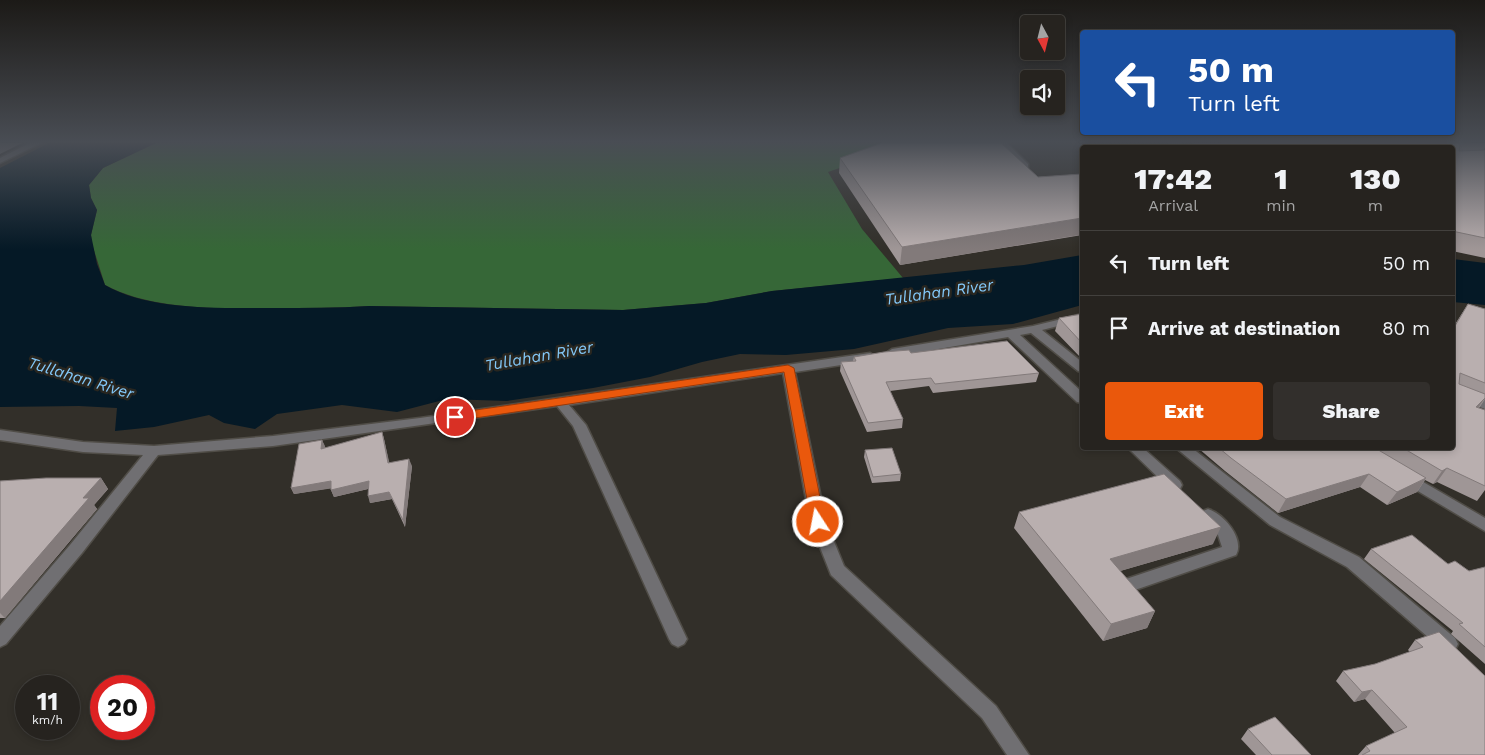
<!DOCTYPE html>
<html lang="en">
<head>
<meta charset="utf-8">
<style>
	body { margin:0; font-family:"Work Sans",sans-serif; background:#322f2c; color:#f1f3f6; height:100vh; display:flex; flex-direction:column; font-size:19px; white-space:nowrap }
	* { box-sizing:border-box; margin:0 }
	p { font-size:16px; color:#a4a4a4 }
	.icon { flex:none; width:28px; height:28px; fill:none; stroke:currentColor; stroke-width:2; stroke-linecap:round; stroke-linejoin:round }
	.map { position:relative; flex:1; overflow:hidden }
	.side { position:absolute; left:1080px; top:145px; width:375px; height:305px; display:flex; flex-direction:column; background:#26231f; border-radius:5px; box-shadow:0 2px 8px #0003,0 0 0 1px #42403d }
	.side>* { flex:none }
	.hud { position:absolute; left:1080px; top:30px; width:375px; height:105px; border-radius:5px; box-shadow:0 2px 8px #0003,0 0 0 1px #42403d; background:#1a4fa0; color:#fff; overflow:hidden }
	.needle { width:32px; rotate:173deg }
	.buttons { position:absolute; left:1020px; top:15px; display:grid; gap:10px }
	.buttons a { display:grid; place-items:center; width:45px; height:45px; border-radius:5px; background:#26231f; box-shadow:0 2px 8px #0003,0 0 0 1px #42403d; font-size:25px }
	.speed { position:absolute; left:15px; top:675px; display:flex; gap:10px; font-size:25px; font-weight:700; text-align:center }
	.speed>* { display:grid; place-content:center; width:65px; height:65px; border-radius:50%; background:#26231f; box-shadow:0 2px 8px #0003,0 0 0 1px #42403d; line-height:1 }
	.speed small { font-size:12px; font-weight:400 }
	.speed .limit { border:8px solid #d22; background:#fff; color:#111 }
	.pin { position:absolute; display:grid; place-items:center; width:42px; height:42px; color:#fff; margin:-21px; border:2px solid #fff; border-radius:50%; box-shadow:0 1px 5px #0007 }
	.me { position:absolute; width:55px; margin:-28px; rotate:349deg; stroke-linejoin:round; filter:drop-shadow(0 0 4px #0008) }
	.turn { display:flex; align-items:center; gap:18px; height:105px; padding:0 25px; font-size:22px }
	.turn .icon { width:65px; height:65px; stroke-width:2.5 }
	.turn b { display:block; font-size:35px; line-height:42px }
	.eta { display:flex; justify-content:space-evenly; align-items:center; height:85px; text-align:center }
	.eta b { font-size:30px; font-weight:800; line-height:35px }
	.primary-button { display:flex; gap:10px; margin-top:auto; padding:10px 25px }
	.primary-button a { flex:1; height:58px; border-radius:5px; background:#ea580c; color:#fff; font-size:20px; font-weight:800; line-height:58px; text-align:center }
	.primary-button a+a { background:#322f2c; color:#f1f3f6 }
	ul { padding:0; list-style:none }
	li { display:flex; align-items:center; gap:15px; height:65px; padding:0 25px; border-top:1px solid #42403d }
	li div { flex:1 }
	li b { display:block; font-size:19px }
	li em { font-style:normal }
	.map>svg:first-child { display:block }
	.forest { fill:#366737 }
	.water { fill:#051926 }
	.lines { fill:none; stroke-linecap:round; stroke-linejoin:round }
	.minor-casing { stroke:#504d47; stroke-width:3 }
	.minor { fill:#706f72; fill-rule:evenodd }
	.wall { fill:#9f9696 }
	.shaded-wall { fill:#827a7a }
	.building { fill:#b9afaf; stroke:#827a7a }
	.route { fill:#ea580c; stroke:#983908 }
	.labels { text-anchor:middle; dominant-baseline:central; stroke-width:5; stroke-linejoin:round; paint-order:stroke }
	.water-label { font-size:16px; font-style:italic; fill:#83c8f8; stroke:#282620 }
</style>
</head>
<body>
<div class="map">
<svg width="1485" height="755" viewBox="0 0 1485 755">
	<rect width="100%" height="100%" fill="#322f29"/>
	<!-- forest -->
	<path class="forest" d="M 156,143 L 912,143 L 828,172 L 862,229 L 903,278 L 772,291 L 706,303 L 623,310 L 369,306 C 337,308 306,308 273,308 C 221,309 151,310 105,285 L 92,244 L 91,235 L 97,210 L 91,198 L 89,185 L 103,168 Z"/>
	<!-- water -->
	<path class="water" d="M 49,143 L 156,143 L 103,168 L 89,185 L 91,198 L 97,210 L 91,235 L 97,264 L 105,285 C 149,311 223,308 273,308 C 305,308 337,308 369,306 L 623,310 L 706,303 L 772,291 L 1024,265 L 1082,255 L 1082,305 L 1013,324 L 948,328 L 854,349 L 786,355 L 740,354 L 702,362 L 650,377 L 593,388 L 507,401 L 447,399 L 397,412 L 342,405 L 277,414 L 255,429 L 224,423 L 209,415 L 154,427 L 115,431 L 117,408 L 79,406 L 0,407 L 0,168 Z
		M 1453,259 L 1485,263 L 1485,305 L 1453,302 Z"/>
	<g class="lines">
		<!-- minor casing -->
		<g class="minor-casing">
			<path id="minor" d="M 30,143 L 41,143 L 0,163 L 0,158 Z
				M 998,143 L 1007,143 L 1028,164 L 1028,168 L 1022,168 Z
				M 1170,143 L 1179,143 L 1183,148 L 1174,148 Z
				M 1082,314 L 1082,320 L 1042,330 L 1082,362 L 1082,372 L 1078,371 L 1031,333 L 1020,335 L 1082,392 L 1082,403 L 1077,402 L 1008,337 L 892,357 L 886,353 L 892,349 L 1033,326 Z
				M 870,353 L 876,357 L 874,360 L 795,372 L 826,522 L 844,566 L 996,706 L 1029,755 L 1007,755 L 982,718 L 831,575 L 810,522 L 783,373 L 569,405 L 586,425 L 687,639 L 684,644 L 678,647 L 672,644 L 669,639 L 573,426 L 557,406 L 273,446 L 158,455 L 82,553 L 6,644 L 0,647 L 0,626 L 70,545 L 143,455 L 83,452 L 0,440 L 0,430 L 83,442 L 154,446 L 273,436 L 420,418 Z
				M 1452,387 L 1485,400 L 1485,409 L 1452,396 Z
				M 1128,448 L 1143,448 L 1180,481 L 1182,485 L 1180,489 L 1175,490 L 1170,489 Z
				M 1176,448 L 1192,448 L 1280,517 L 1359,557 L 1455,638 L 1458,644 L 1455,650 L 1449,652 L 1443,650 L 1347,567 L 1270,525 Z
				M 1406,472 L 1485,518 L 1485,531 L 1401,481 L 1399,477 L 1401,473 Z
				M 1208,509 C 1224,514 1245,539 1236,555 L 1132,591 L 1126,589 L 1124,584 L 1126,579 L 1222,547 L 1218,535 L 1200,515 L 1203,511 Z"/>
		</g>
		<!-- minor -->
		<use href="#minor" class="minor"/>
	</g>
	<!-- wall -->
	<path class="wall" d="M 1193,143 L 1485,143 L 1485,147 L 1484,150 L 1485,150 L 1485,258 L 1452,251 L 1452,148 L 1199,148 Z
		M 840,158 L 1038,177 L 1082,174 L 1082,235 L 900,265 L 839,173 Z
		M 1468,304 L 1485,309 L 1485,399 L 1479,408 L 1485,410 L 1485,490 L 1477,501 L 1437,482 L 1433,484 L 1425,480 L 1417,492 L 1387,505 L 1360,487 L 1278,513 L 1225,471 L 1198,448 L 1452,448 L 1452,329 Z
		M 1082,314 L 1082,359 L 1055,331 L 1059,318 Z
		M 911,353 L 1039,373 L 1036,382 L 933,393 L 929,386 L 890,391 L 903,419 L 902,428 L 867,432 L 840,371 L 841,362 L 853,361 L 854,357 Z
		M 382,432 L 384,439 L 389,463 L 412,466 L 405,527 L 392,499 L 370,503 L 368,489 L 334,497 L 331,490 L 331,488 L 294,494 L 291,488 L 322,440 L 325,448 Z
		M 865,450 L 901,474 L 900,481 L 872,483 L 864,457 Z
		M 101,478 L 108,489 L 94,505 L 97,509 L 5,618 L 0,618 L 0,481 Z
		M 1019,512 L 1213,544 L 1120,571 L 1155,611 L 1147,628 L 1103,641 L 1014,528 Z
		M 1371,549 L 1448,564 L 1469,571 L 1485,567 L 1485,664 L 1451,634 L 1453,631 L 1364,559 Z
		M 1415,640 L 1485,676 L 1485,755 L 1358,755 L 1366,746 L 1395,733 L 1365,699 L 1354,702 L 1336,681 L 1343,671 L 1375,664 L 1410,652 L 1408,650 Z
		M 1248,729 L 1311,755 L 1256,755 L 1241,739 Z"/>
	<!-- shaded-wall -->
	<path class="shaded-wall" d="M 0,143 L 22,143 L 0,154 Z
		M 1082,218 L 1082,223 L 1079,235 L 900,265 L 902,247 Z
		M 1485,398 L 1478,408 L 1476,407 Z
		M 382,432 L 384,439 L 391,470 L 388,463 Z
		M 322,440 L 325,446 L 324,456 L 321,449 Z
		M 409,459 L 412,466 L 405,527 L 403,520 Z
		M 1447,468 L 1437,482 L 1433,484 L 1442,471 Z
		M 1369,474 L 1360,487 L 1278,513 L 1286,499 Z
		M 101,478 L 108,489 L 94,505 L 97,509 L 5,618 L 0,613 L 0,601 L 83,498 Z
		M 1426,478 L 1417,492 L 1387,505 L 1397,492 Z
		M 331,481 L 334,488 L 294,494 L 291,488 Z
		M 369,481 L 372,488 L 334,497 L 331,490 Z
		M 389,492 L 392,499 L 370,503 L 368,496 Z
		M 1221,527 L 1213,544 L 1103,576 L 1110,559 Z
		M 1155,611 L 1147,628 L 1103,641 L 1111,624 Z
		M 1372,690 L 1365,699 L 1354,702 L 1362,692 Z"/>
	<!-- building -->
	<path class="building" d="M 882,143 L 1001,143 L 1038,177 L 1082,174 L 1082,218 L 902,247 L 840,158 Z
		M 1222,143 L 1470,143 L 1460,144 L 1459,151 L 1485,150 L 1485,238 L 1452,231 L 1452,148 L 1228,148 Z
		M 1468,304 L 1485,309 L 1485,383 L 1460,373 L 1459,384 L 1485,394 L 1485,398 L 1476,407 L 1485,410 L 1485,486 L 1447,468 L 1442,471 L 1403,448 L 1452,448 L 1452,331 Z
		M 1082,314 L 1082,343 L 1059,318 Z
		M 1007,341 L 1039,373 L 935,384 L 931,378 L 886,382 L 903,419 L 868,423 L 841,362 L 856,361 L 854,357 L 884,352 L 909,350 L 911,353 Z
		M 382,432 L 388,463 L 409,459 L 403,520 L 389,492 L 368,496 L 369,481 L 331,490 L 331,481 L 291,488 L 299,444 L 322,440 L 321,449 Z
		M 892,448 L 901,474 L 873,477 L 865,450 Z
		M 1219,448 L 1375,448 L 1426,478 L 1397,492 L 1369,474 L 1286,499 L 1231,458 Z
		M 1164,474 L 1221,527 L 1110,559 L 1155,611 L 1111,624 L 1019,512 Z
		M 46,478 L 101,478 L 83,498 L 89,498 L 0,601 L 0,481 Z
		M 1412,535 L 1448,564 L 1455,561 L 1469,571 L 1485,567 L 1485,647 L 1459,624 L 1463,623 L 1371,549 Z
		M 1439,632 L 1485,676 L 1485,755 L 1362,755 L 1370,751 L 1366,746 L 1407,727 L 1372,690 L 1362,692 L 1343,671 L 1375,664 L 1423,647 L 1415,640 Z
		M 1275,717 L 1311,755 L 1272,755 L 1248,729 Z"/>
	<!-- sky -->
	<linearGradient id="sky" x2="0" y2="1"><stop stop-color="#1c1a17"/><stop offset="0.57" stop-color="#494d54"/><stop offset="1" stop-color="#494d54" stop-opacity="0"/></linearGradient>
	<rect width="1485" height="249" fill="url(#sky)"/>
	<!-- route -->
	<path class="route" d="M 788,365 L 794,368 L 825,522 L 823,526 L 818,527 L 813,526 L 811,522 L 784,372 L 455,421 L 449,417 L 455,413 Z"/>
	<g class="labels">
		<!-- water labels -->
		<g class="water-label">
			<text transform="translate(939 292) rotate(-8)">Tullahan River</text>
			<text transform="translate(539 356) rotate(-10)">Tullahan River</text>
			<text transform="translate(81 378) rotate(17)">Tullahan River</text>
		</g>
	</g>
</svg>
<div class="buttons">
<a><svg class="needle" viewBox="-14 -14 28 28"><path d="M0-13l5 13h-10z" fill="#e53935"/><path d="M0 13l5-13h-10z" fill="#a4a4a4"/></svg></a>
<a><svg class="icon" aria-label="sound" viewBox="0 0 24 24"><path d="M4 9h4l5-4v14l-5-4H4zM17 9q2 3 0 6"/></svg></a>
</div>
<div class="speed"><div>11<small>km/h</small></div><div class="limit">20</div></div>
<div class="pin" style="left:455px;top:417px;background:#d93025"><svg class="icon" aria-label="arrive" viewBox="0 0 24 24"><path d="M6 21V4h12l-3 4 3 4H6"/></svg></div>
<svg class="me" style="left:818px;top:522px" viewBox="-20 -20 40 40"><circle r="17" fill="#ea580c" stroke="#fff" stroke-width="3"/><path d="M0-11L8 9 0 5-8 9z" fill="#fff"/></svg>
<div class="hud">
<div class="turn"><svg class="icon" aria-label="left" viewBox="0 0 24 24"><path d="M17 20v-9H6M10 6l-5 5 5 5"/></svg><div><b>50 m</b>Turn left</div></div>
</div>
<section class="side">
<div class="eta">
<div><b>17:42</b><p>Arrival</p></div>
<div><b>1</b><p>min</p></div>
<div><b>130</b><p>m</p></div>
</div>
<ul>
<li><svg class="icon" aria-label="left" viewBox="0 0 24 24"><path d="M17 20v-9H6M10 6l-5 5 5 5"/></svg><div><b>Turn left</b></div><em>50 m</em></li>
<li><svg class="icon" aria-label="arrive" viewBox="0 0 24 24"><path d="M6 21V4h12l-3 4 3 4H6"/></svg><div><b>Arrive at destination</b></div><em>80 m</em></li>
</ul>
<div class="primary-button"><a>Exit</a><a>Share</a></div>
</section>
</div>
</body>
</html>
